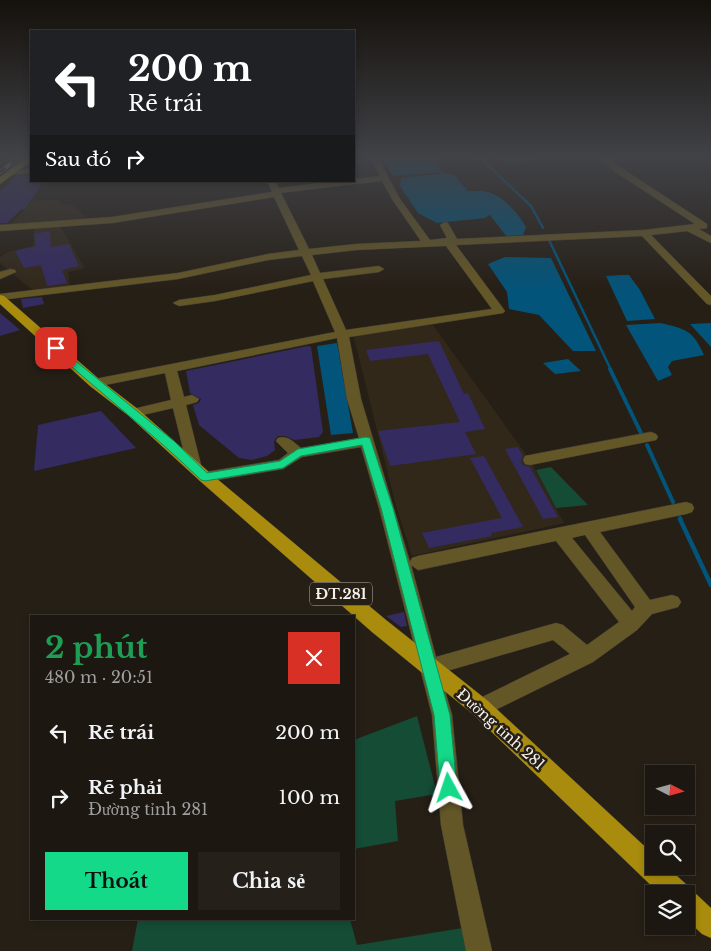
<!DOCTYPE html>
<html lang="vi">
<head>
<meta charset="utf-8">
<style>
	body { margin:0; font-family:"Libre Baskerville",serif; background:#252019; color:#f1f3f6; height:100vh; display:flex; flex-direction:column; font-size:19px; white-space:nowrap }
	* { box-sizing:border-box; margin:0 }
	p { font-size:16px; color:#a09f9f }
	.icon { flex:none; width:28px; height:28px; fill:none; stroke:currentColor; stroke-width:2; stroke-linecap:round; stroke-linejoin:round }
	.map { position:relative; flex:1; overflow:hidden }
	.details { position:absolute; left:30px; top:615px; width:325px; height:305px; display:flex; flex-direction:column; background:#1c1710; border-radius:0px; box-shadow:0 2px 8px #0003,0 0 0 1px #3a3630 }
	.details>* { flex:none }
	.hud { position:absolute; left:30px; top:30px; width:325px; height:152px; border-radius:0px; box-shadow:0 2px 8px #0003,0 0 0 1px #3a3630; background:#202124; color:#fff; overflow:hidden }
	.needle { width:32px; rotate:96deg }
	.fabs { position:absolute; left:645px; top:765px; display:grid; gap:10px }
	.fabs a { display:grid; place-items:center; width:50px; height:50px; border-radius:0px; background:#1c1710; box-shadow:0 2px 8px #0003,0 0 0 1px #3a3630; font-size:25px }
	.pin { position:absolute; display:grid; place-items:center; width:42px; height:42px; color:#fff; margin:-21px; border-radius:10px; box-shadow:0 2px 8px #0006 }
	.me { position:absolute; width:55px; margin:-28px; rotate:355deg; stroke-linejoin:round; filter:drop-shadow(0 0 4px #0008) }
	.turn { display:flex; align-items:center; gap:18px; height:105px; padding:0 15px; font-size:22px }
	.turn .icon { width:65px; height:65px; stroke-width:2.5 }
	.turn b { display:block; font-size:35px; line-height:42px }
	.then { display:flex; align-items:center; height:48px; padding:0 15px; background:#0003; gap:10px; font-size:19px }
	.round { display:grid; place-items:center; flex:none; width:52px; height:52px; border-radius:0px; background:#252019 }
	.head { display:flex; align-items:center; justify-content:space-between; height:85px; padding:0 15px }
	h1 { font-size:30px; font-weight:700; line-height:38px; color:#1e9e55 }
	.button { display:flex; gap:10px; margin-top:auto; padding:10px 15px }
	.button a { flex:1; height:58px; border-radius:0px; background:#14d989; color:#111; font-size:20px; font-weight:700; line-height:58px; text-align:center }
	.button a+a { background:#252019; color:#f1f3f6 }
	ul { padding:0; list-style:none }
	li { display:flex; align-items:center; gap:15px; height:65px; padding:0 15px }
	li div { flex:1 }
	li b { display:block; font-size:19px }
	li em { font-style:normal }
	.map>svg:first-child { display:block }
	.built { fill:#32281a }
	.green { fill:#154c36 }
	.water { fill:#03547a }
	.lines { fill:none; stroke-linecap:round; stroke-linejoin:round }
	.stream-far2 { stroke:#03547a; stroke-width:2.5 }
	.stream-far1 { stroke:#03547a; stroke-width:4 }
	.stream { stroke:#03547a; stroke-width:4.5 }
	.building { fill:#342b61 }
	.minor-casing { stroke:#433d34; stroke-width:1 }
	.major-casing { stroke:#433d34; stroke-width:1 }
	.minor { fill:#645727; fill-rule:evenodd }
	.major { fill:#a98c0d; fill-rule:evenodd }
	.rail-casing { stroke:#b7b2ab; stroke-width:4 }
	.rail { stroke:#261f16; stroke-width:2.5; stroke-dasharray:7; stroke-linecap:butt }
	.route { fill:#14d989; stroke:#0d8d59 }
	.labels { text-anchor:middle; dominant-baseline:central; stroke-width:5; stroke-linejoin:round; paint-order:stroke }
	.shield { fill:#261f16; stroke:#b8b3ac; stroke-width:1 }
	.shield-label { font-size:14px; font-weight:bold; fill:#f7f2ec }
	.street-label { font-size:15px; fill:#f7f2ec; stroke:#261f16 }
</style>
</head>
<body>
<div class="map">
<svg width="711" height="951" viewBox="0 0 711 951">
	<rect width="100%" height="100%" fill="#261f16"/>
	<!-- built -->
	<path class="built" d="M 59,199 L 60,205 L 72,205 L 88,219 L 10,225 L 32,201 Z
		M 60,226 L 85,268 L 68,272 L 70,286 L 35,292 L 0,263 L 0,257 L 8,252 L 33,246 L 34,229 Z
		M 433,325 L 530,460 L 564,523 L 412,556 L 396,506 L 353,334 Z"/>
	<!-- green -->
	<path class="green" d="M 551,467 L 588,505 L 556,508 L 536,470 Z
		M 417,716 L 437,794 L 395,801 L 398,841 L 354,849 L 354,740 Z
		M 138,919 L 350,919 L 357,945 L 463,928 L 467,951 L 132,951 Z"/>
	<!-- water -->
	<path class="water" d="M 382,158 L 433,158 L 443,172 L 397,176 L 392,175 Z
		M 445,173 L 454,175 L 468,191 C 474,191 482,190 488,192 C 504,197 518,213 526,227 L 523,235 L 506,236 L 490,215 L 485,218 L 437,223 L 418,213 L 400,186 L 401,178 Z
		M 505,257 L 551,258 L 596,351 L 573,351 L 539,315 L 509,309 L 507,292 L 488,264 Z
		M 622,275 L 629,275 L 640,290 L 655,319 L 627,321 L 606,276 Z
		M 660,323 C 686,329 693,330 704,355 L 672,361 L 668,367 L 672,375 L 658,381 L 626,325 Z
		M 711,323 L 711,347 L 690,324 Z
		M 337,343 L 353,433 L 331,435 L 317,346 Z
		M 568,359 L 581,371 L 555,374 L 543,363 Z"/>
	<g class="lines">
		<!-- stream-far2 -->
		<path class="stream-far2" d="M 480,158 L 531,206 L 543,228
			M 549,240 L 611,370"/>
		<!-- stream-far1 -->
		<path class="stream-far1" d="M 610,369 L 641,433
			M 647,445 L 673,502
			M 680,518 L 681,520"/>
		<!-- stream -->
		<path class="stream" d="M 680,519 L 711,585"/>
	</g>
	<!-- building -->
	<path class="building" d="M 31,175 L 31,182 L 43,182 L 25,209 L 22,209 L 7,223 L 0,223 L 0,191 L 16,176 Z
		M 50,231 L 51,247 L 69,244 L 79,266 L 62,270 L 67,283 L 47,286 L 41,265 L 24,268 L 15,251 L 36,246 L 34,234 Z
		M 42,297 L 44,304 L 23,308 L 21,299 Z
		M 0,313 L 20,330 L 0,336 Z
		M 439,341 L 464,394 L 468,393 L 485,429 L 465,432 L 476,454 L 390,466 L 378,431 L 460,422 L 428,354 L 370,361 L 366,350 Z
		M 308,346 L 311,347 L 323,432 L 319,437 L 294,440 L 285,436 L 278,436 L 274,441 L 275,450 L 267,456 L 252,460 L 239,458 L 199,425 L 193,405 L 199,403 L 201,399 L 190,393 L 186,371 Z
		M 101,411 L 136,448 L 34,471 L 38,425 Z
		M 518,447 L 523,456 L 521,461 L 523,465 L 530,467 L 558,517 L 543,519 L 505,449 Z
		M 484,456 L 523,527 L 491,533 L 492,536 L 429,548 L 422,533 L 502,518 L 470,458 Z
		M 404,612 L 407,626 L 401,627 L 386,616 Z"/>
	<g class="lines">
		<!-- minor casing -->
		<g class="minor-casing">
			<path id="minor" d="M 370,158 L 378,158 L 400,199 L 430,240 L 447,238 L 440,225 L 445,222 L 448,223 L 457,239 L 644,230 L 695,224 L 614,171 L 600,158 L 609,158 L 620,167 L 707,224 L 707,228 L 699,229 L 711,236 L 711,243 L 687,231 L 651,235 L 711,296 L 711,305 L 707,304 L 642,236 L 456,245 L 505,311 L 503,313 L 349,337 L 361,399 L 410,562 L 412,558 L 418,556 L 686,502 L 692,504 L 694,508 L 692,512 L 686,514 L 600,532 L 650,600 L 672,595 L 678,597 L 681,602 L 678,607 L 652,614 L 637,630 L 593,662 L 481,717 L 474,715 L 471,708 L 474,701 L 570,654 L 553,640 L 440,673 L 452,715 L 463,825 L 492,951 L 466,951 L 441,825 L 432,715 L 379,508 L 361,447 L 302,457 L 283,469 L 205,482 L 200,481 L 197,477 L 200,473 L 205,472 L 279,460 L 288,453 L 276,441 L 278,438 C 288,435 293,442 301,448 L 359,438 L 347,399 L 337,338 L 177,371 L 184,397 L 192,395 L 199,399 L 197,402 L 186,405 L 201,465 L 199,469 L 189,469 L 187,465 L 173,408 L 134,417 L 127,413 L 129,410 L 171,400 L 165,373 L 95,387 L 89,383 L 95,379 L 335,332 L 313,281 L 215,301 L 179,306 L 173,303 L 179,300 L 215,295 L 311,275 L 302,256 L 268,260 L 178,279 L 0,300 L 0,294 L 178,273 L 268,254 L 299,250 L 274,197 L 112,223 L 0,231 L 0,225 L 112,217 L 272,192 L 267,181 L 275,181 L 279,188 L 337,181 L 354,181 L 354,179 L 380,176 ZM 382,181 L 392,199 L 421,241 L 356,244 L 309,249 L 281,193 ZM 446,246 L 492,309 L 346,330 L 323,279 L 379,272 L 384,269 L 379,266 L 320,273 L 312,255 L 356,250 ZM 585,535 L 635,607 L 632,611 L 572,538 ZM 556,541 L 619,622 L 587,645 L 563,625 L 556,623 L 436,657 L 411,565 L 418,570 Z
				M 502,158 L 534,158 C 527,162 506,164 499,160 Z
				M 31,169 L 31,173 L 11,175 L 7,173 L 11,171 Z
				M 11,269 L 15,270 L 16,272 L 0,279 L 0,272 Z
				M 651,432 L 656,434 L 658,437 L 656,440 L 530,465 L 525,464 L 523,460 L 525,456 L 530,455 Z"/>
		</g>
		<!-- major casing -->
		<g class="major-casing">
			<path id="major" d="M 25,158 L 31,158 L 31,161 L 0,184 L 0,177 Z
				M 0,295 L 4,296 L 100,380 L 139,410 L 210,473 L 386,620 L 488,701 L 654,855 L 654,866 L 666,866 L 687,885 L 689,891 L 695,893 L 711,908 L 711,938 L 702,934 L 686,919 L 686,894 L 660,894 L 474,715 L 372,632 L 200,481 L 129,416 L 90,386 L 0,304 Z"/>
		</g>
		<!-- minor -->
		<use href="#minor" class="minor"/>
		<!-- major -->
		<use href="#major" class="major"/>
		<!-- rail casing -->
		<g class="rail-casing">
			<path id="rail" d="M 0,172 L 18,158"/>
		</g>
		<!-- rail -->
		<use href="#rail" class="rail"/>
	</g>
	<!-- sky -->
	<linearGradient id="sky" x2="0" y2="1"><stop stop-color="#15110c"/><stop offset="0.54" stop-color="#414247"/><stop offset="1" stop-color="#414247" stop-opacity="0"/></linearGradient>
	<rect width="711" height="291" fill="url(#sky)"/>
	<!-- route -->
	<path class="route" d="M 56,345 L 175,442 L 207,473 L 280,461 L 298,449 L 366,437 L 370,438 L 393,508 L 450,715 L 457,788 L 455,794 L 449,796 L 443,794 L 440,788 L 434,715 L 381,508 L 362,445 L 301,456 L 283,468 L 205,481 L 201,480 C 154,434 101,394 52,349 L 52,346 Z"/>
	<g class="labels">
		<!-- shield labels -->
		<rect class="shield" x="310" y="582.5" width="62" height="23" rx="4"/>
		<g class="shield-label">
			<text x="341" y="594">ĐT.281</text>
		</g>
		<!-- street labels -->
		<g class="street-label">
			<text transform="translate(501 729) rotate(42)">Đường tỉnh 281</text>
		</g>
	</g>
</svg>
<div class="fabs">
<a><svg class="needle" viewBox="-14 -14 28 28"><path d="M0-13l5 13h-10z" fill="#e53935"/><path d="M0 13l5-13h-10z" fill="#a09f9f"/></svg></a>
<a><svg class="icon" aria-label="search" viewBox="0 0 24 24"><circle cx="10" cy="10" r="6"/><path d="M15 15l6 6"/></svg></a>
<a><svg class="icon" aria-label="layers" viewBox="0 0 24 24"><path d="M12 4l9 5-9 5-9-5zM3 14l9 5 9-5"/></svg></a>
</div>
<div class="pin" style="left:56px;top:348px;background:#d93025"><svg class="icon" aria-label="arrive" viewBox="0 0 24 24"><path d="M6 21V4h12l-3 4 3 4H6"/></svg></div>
<svg class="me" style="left:449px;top:788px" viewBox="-20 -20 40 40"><path d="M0-17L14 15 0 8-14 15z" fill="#14d989" stroke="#fff" stroke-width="4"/></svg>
<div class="hud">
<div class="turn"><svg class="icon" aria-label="left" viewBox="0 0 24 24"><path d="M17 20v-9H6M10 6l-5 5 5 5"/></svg><div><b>200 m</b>Rẽ trái</div></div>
<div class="then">Sau đó<svg class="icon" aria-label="right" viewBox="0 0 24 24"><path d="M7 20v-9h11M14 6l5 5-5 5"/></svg></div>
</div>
<section class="details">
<div class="head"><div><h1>2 phút</h1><p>480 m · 20:51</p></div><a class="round" style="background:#d93025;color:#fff"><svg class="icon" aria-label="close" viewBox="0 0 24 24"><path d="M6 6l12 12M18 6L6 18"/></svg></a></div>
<ul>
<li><svg class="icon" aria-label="left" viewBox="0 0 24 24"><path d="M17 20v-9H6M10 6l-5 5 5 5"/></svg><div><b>Rẽ trái</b></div><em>200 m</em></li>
<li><svg class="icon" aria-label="right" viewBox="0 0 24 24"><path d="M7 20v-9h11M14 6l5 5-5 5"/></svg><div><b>Rẽ phải</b><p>Đường tỉnh 281</p></div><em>100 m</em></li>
</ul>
<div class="button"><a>Thoát</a><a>Chia sẻ</a></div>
</section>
</div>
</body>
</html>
